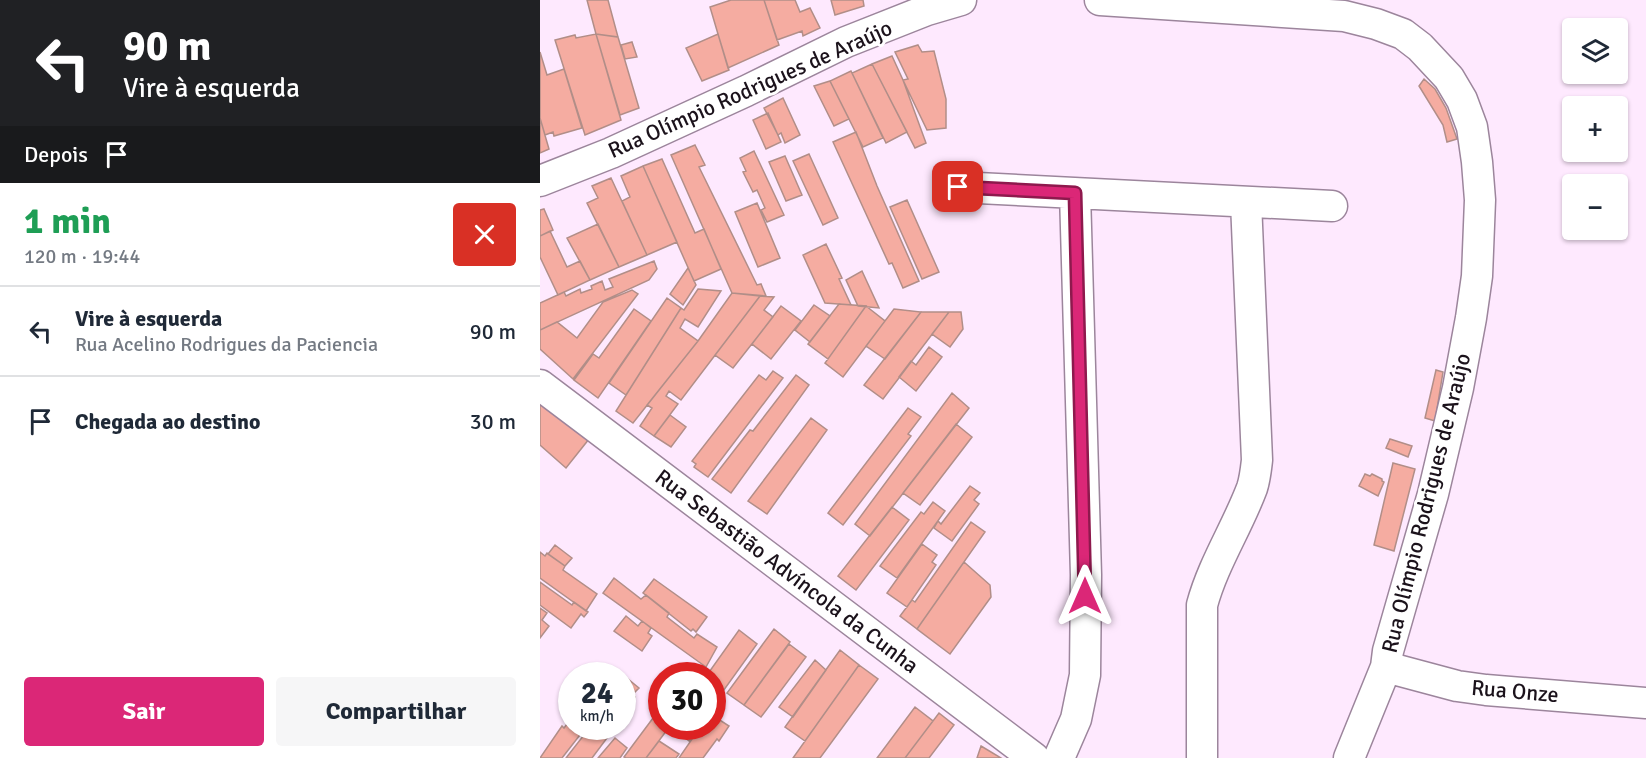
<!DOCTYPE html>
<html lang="pt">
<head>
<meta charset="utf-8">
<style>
	body { margin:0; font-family:Signika,sans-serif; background:#f6f6f7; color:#1f2937; height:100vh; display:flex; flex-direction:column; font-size:22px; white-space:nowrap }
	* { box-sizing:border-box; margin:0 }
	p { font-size:20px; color:#747a83 }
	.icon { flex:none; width:33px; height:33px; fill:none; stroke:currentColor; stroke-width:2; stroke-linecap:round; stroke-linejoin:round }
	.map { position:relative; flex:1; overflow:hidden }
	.drawer { display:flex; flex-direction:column; background:#fff; width:540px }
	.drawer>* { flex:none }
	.hud { background:#202124; color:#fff; overflow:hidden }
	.fabs { position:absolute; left:1022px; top:18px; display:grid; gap:12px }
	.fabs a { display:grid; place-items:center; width:66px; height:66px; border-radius:6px; background:#fff; box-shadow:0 2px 4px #0004; font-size:30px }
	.speed { position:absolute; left:18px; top:662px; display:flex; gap:12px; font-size:30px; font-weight:700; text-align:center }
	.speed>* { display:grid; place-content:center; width:78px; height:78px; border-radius:50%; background:#fff; box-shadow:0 2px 4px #0004; line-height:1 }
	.speed small { font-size:15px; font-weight:400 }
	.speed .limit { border:9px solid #d22; background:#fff; color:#111 }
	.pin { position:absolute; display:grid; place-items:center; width:51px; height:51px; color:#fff; margin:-26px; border-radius:12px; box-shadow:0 3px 9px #0006 }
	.me { position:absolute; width:66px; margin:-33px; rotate:0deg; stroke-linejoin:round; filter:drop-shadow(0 0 4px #0008) }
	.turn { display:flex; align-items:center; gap:21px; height:126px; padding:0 24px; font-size:27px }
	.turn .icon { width:78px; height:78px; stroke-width:2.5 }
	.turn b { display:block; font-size:42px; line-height:51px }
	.then { display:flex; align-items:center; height:57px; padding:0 24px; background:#0003; gap:12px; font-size:22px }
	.round { display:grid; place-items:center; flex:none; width:63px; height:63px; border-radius:6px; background:#f6f6f7 }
	.overview { display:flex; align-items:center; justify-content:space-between; height:102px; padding:0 24px }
	h1 { font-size:36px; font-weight:700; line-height:45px; color:#1e9e55 }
	.primary-button { display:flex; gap:12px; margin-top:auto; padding:12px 24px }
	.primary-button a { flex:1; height:69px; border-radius:6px; background:#db2777; color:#fff; font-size:24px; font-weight:700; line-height:69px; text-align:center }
	.primary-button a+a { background:#f6f6f7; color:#1f2937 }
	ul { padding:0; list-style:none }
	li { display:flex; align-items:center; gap:18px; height:90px; padding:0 24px; border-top:2px solid #e0e1e3 }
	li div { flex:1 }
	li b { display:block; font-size:22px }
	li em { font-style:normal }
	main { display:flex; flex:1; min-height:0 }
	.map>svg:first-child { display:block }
	.building { fill:#f5aca1; stroke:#b18e88; stroke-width:1.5 }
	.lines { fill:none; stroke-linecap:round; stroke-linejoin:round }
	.street-casing { stroke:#9c859c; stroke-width:33 }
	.street { stroke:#fff; stroke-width:30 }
	.route-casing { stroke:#8e194d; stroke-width:15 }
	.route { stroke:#db2777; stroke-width:10 }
	.labels { text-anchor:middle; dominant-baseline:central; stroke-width:6; stroke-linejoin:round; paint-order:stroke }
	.street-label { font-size:22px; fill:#1b121b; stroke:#fff }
</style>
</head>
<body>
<main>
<section class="drawer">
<div class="hud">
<div class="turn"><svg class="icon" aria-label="left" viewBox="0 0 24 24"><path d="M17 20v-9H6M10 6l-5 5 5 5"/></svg><div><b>90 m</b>Vire à esquerda</div></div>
<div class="then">Depois<svg class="icon" aria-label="arrive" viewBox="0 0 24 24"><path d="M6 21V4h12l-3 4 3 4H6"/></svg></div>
</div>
<div class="overview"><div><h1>1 min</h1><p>120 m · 19:44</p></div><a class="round" style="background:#d93025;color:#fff"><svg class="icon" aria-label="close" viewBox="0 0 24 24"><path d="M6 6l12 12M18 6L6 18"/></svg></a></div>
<ul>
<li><svg class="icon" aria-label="left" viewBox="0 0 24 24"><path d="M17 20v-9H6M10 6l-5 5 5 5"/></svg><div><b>Vire à esquerda</b><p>Rua Acelino Rodrigues da Paciencia</p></div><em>90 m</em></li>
<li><svg class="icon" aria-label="arrive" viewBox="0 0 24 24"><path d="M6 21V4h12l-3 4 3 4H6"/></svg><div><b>Chegada ao destino</b></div><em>30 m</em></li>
</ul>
<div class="primary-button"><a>Sair</a><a>Compartilhar</a></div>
</section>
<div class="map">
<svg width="1106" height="758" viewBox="0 0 1106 758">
	<rect width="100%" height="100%" fill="#fee9fe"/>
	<!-- building -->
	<path class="building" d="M 47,0 L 68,0 L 78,37 L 56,34 Z
		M 191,0 L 224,0 L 239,45 L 188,68 L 170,7 Z
		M 224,0 L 255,0 L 260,12 L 270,8 L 280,28 L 263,36 L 262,31 L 237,40 Z
		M 291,0 L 323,0 L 324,6 L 295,15 Z
		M 56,34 L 78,37 L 99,108 L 80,115 Z
		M 56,34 L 81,120 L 45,135 L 15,40 L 35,35 L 36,38 Z
		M 178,34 L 189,70 L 162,81 L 146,48 Z
		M 92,42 L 97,57 L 85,59 L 81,45 Z
		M 378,45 L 382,52 L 394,51 L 406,99 L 406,128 L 387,130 L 363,80 L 368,79 L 355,52 Z
		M 0,52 L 7,75 L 24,69 L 42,128 L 14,136 L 13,132 L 5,135 L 0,118 Z
		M 352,56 L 363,80 L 386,143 L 375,148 L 332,64 Z
		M 332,64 L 367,132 L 346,143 L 312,73 Z
		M 311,71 L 343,138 L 323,147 L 290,81 Z
		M 884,79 L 895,89 L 906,108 L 917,139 L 907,142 L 903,125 L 879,86 Z
		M 290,81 L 309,119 L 294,126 L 274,86 Z
		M 243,98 L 260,135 L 245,143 L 241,133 L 238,135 L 224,108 Z
		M 228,113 L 241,142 L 226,149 L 213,120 Z
		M 0,118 L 9,149 L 0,153 Z
		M 316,132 L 337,186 L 379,281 L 363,288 L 352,263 L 349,264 L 293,142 Z
		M 155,145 L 165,165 L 159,167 L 217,285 L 221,284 L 226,296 L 192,293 L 131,155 Z
		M 214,151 L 244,215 L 227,222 L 221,210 L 225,208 L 217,190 L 213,192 L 203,172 L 206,171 L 200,158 Z
		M 269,154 L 298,218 L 283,225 L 253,161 Z
		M 245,156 L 262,195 L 246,201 L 229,162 Z
		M 122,159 L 155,233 L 164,229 L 181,269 L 154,281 L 103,166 Z
		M 103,166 L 137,242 L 107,255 L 82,201 L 90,197 L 81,176 Z
		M 71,178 L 107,255 L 79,267 L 47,203 L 58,198 L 52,186 Z
		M 367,200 L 399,272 L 382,279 L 350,207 Z
		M 217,203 L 240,258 L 218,267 L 195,212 Z
		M 4,209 L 13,230 L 0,236 L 0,210 Z
		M 58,224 L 79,267 L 50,280 L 27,238 Z
		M 10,231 L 27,267 L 40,261 L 50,280 L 18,295 L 0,257 L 0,236 Z
		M 286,244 L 302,278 L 299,279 L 311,305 L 285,303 L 263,255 Z
		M 114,261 L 117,269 L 109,280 L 0,330 L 0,303 L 24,292 L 26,296 L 40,289 L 41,293 L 52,289 L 51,286 L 62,281 L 65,290 L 73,287 L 69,279 Z
		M 148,268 L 156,285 L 143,305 L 130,294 Z
		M 322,271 L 339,308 L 318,306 L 306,280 Z
		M 158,289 L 181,291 L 158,327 L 145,319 L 140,328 L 158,341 L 93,423 L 76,411 L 141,308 L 144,310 Z
		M 92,290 L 98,294 L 33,379 L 0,349 L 0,330 L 17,322 L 37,338 L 63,302 Z
		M 192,293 L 220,296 L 141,400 L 129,391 L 126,396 L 138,404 L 114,436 L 100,426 L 112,408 L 107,405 L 158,341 Z
		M 220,296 L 234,297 L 224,310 L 233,317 L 193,368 L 175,355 Z
		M 127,298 L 141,308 L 86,395 L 69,383 Z
		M 299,304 L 326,306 L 288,359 L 268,344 Z
		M 274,305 L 290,316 L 270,342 L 255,330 Z
		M 241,306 L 261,321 L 231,359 L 212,344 Z
		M 326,306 L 345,321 L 303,377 L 285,363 Z
		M 94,309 L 111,321 L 58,398 L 34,380 L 53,354 L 59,358 Z
		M 354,309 L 381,312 L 345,359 L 326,346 Z
		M 381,312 L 409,312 L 343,399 L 324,385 Z
		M 409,312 L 421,312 L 423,329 L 410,347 L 392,334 Z
		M 389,347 L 402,357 L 376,391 L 359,377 L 371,361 L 376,365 Z
		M 896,370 L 903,372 L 895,421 L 885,418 Z
		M 233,371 L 243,378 L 168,477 L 154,467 L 156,464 L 152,461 L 219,375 L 226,380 Z
		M 256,375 L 269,385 L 191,493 L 172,479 L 210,430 L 213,431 Z
		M 412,393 L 429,408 L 330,536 L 315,524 Z
		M 0,399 L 49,439 L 26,468 L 0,445 Z
		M 368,408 L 381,417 L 368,434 L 371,436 L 303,525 L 288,513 Z
		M 130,415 L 146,427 L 131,447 L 114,436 Z
		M 271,418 L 287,430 L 227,514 L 208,501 Z
		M 416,424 L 432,437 L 380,505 L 363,493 Z
		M 850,439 L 872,446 L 868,457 L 846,448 Z
		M 853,463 L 875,469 L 854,551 L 834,545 Z
		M 825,474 L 830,476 L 832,474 L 842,479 L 842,481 L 844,482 L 838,496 L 819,486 Z
		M 430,486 L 440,493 L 434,500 L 439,504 L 412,541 L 394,528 L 398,521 L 401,524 Z
		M 393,502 L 405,511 L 357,578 L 340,566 L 381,512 L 384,514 Z
		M 352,507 L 369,520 L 316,590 L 298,576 Z
		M 431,522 L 445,532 L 377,629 L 360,616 L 372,600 L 375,602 Z
		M 382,544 L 397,555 L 392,562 L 396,565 L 367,607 L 347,593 Z
		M 15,545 L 32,558 L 25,566 L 8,554 Z
		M 0,552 L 5,556 L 7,553 L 25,566 L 23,570 L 57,594 L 46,611 L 0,578 Z
		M 424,562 L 450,585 L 451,597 L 410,654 L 377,629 Z
		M 74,578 L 101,599 L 106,595 L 129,613 L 127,617 L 154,638 L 157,634 L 177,647 L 166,667 L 63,593 Z
		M 114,579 L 167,617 L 156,632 L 153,629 L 151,631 L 103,593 Z
		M 0,582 L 32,605 L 34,602 L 48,612 L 44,617 L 41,614 L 31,628 L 0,605 Z
		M 0,608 L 7,613 L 2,620 L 9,626 L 0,638 Z
		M 86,616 L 98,626 L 102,621 L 111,628 L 108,633 L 112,636 L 102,651 L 74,631 Z
		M 234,629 L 250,642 L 204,705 L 187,693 Z
		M 199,630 L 217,644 L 181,694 L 172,688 L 172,675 L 167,675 Z
		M 249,644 L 266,657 L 221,717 L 204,705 Z
		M 300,650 L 319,665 L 265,741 L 245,727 Z
		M 275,660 L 286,670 L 253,717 L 239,707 Z
		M 319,665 L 338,679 L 280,758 L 253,758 Z
		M 88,679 L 99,688 L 92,695 L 95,697 L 82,714 L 82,686 Z
		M 122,703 L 122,726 L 130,726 L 106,758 L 86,758 L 84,757 L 119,710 L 117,708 Z
		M 375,707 L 393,721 L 365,758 L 337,758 Z
		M 399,713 L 414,725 L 389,758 L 365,758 Z
		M 172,715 L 189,726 L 179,741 L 177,739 L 163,758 L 139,758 L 161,726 L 172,726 Z
		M 30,720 L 32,726 L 38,726 L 43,731 L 22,758 L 0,758 L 22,726 L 24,728 Z
		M 51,726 L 76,726 L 52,758 L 26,758 Z
		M 130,726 L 159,726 L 149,741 Z
		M 75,738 L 87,748 L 80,758 L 58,758 Z
		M 119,741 L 139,754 L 136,758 L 106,758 Z
		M 441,746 L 461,758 L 437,758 Z"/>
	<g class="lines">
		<!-- street casing -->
		<g class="street-casing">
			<path id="street" d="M 560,0 L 804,16 L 836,24 L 863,34 L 880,47 L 909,78 L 922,100 L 932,127 L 937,162 L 940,200 L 937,276 L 931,318 L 918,388 L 893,494 L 848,651 L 846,667 L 809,758
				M 0,181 L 71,153 L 206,91 L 306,42 L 387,10 L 421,0
				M 418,187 L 792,206
				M 0,385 L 494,758
				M 846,667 L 917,686 L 946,690 L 1106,703
				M 519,758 L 536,719 L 545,675 L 546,575 L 535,193
				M 662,758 L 662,605 C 673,564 697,528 712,488 C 715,479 716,469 717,460 L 706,202"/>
		</g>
		<!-- street -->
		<use href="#street" class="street"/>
	</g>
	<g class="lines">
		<!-- route casing -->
		<g class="route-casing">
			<path id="route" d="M 418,187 L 535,193 L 545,596"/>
		</g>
		<!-- route -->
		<use href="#route" class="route"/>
	</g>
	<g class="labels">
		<!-- street labels -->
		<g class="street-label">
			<text transform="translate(210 89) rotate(-24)">Rua Olímpio Rodrigues de Araújo</text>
			<text transform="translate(886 503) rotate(-76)">Rua Olímpio Rodrigues de Araújo</text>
			<text transform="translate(247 571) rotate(37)">Rua Sebastião Advíncola da Cunha</text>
			<text transform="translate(975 691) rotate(5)">Rua Onze</text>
		</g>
	</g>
</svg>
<div class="fabs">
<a><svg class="icon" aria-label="layers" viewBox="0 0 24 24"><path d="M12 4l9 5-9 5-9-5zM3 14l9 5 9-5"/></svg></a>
<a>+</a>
<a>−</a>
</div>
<div class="speed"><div>24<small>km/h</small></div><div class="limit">30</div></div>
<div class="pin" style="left:418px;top:187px;background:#d93025"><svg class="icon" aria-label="arrive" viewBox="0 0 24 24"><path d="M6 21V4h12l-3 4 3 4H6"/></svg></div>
<svg class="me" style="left:545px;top:596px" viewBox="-20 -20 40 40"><path d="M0-17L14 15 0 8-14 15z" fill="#db2777" stroke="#fff" stroke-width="4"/></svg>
</div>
</main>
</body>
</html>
